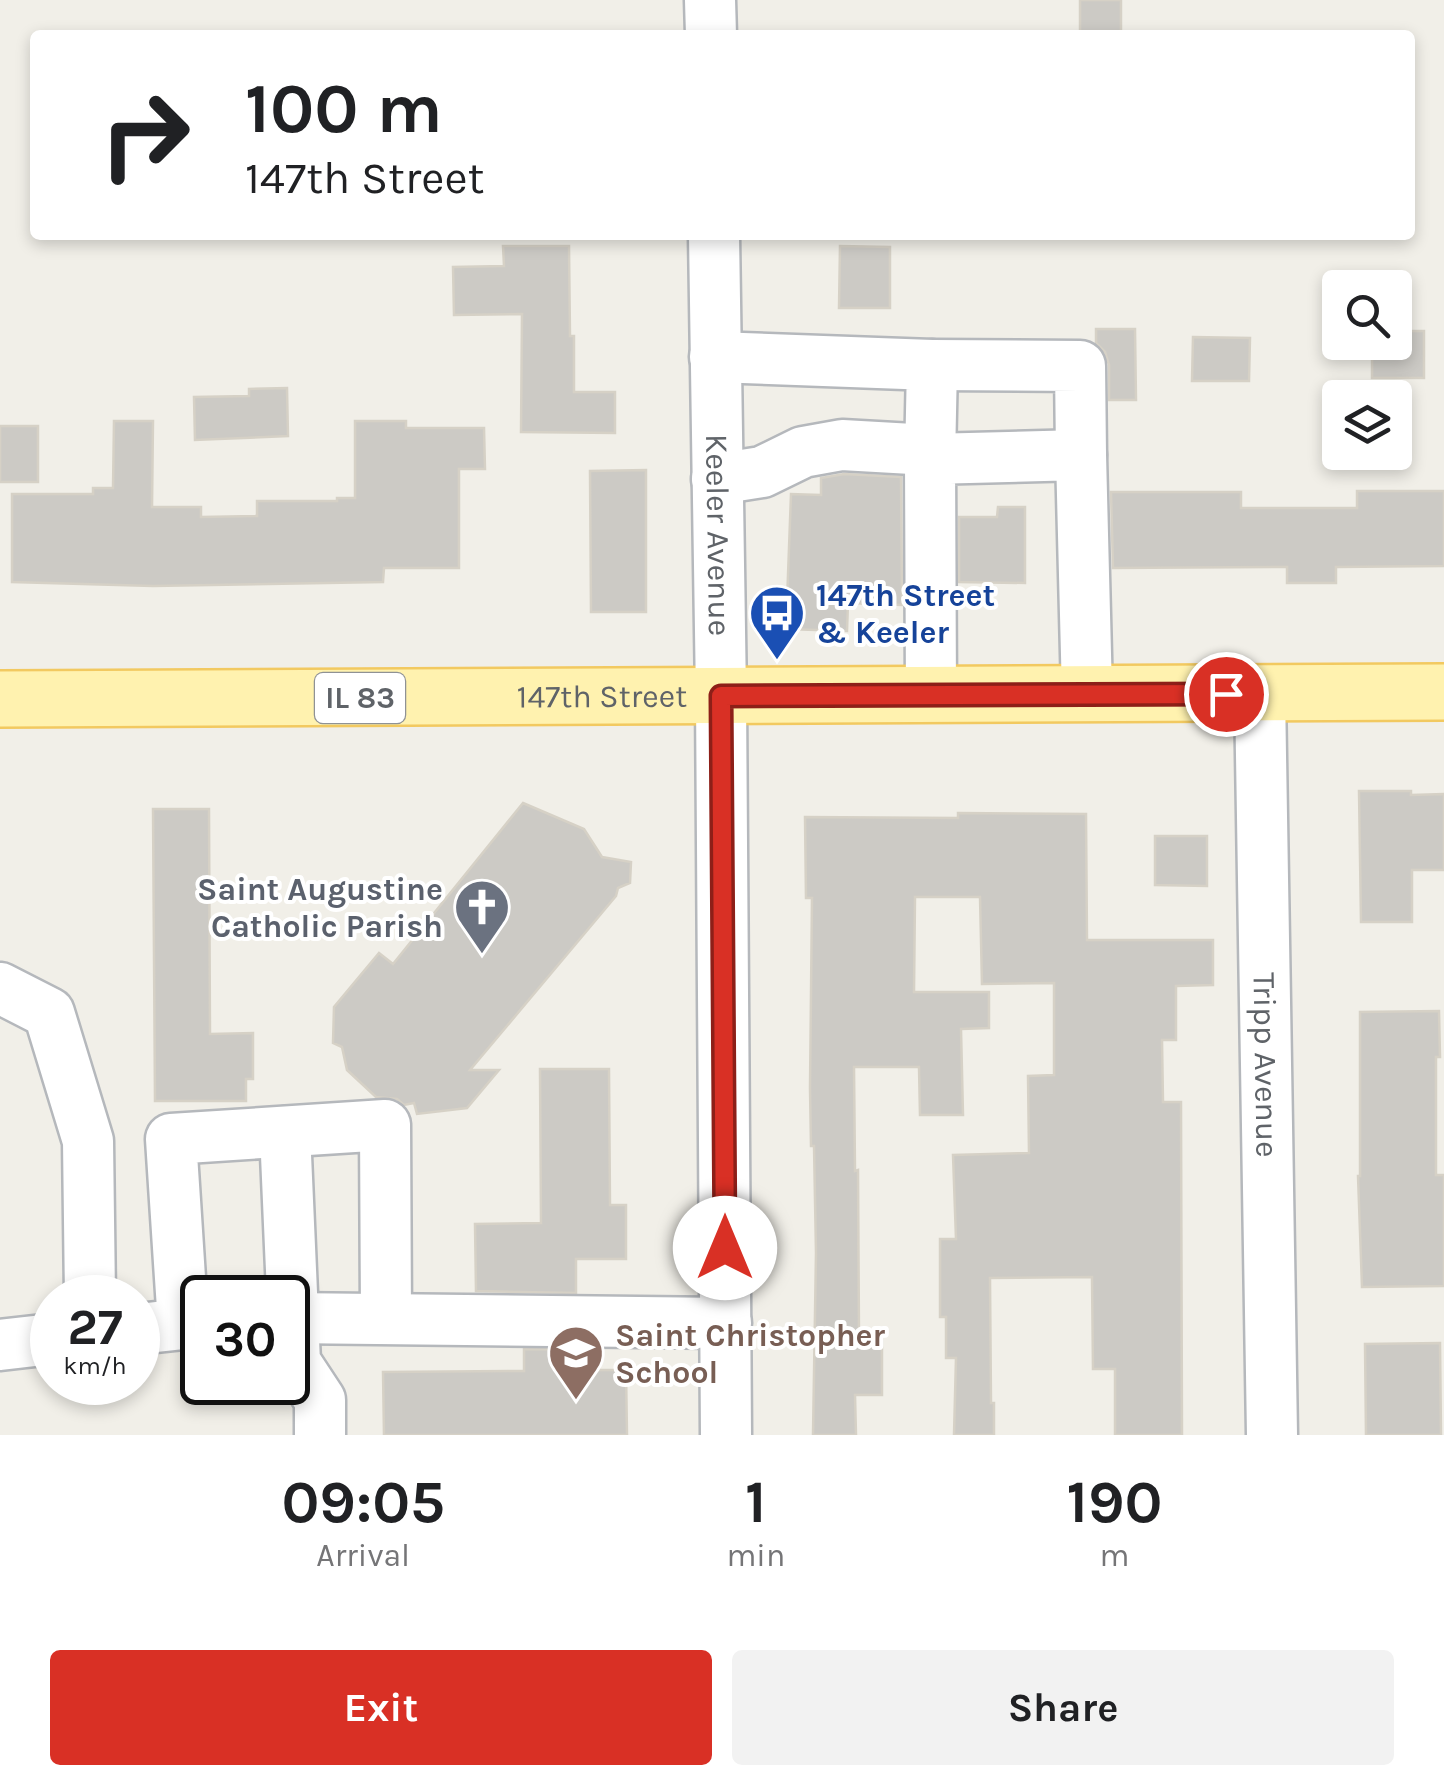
<!DOCTYPE html>
<html lang="en">
<head>
<meta charset="utf-8">
<style>
	body { margin:0; font-family:Karla,sans-serif; background:#f2f2f2; color:#202124; height:100vh; display:flex; flex-direction:column; font-size:38px; white-space:nowrap }
	* { box-sizing:border-box; margin:0 }
	p { font-size:32px; color:#757577 }
	.icon { flex:none; width:55px; height:55px; fill:none; stroke:currentColor; stroke-width:2; stroke-linecap:round; stroke-linejoin:round }
	.map { position:relative; height:1435px; overflow:hidden }
	.drawer { display:flex; flex-direction:column; background:#fff; flex:1 }
	.drawer>* { flex:none }
	.banner { position:absolute; left:30px; top:30px; width:1385px; height:210px; border-radius:10px; box-shadow:0 5px 15px #0003; background:#fff; color:#202124; overflow:hidden }
	.controls { position:absolute; left:1322px; top:270px; display:grid; gap:20px }
	.controls a { display:grid; place-items:center; width:90px; height:90px; border-radius:10px; background:#fff; box-shadow:0 5px 15px #0003; font-size:50px }
	.speed { position:absolute; left:30px; top:1275px; display:flex; gap:20px; font-size:50px; font-weight:700; text-align:center }
	.speed>* { display:grid; place-content:center; width:130px; height:130px; border-radius:50%; background:#fff; box-shadow:0 5px 15px #0003; line-height:1 }
	.speed small { font-size:25px; font-weight:400 }
	.speed .limit { border:5px solid #111; border-radius:15px; background:#fff; color:#111 }
	.pin { position:absolute; display:grid; place-items:center; width:85px; height:85px; color:#fff; margin:-42px; border:5px solid #fff; border-radius:50%; box-shadow:0 2px 10px #0007 }
	.me { position:absolute; width:110px; margin:-55px; rotate:0deg; stroke-linejoin:round; filter:drop-shadow(0 0 8px #0008) }
	.turn { display:flex; align-items:center; gap:35px; height:210px; padding:0 50px; font-size:45px }
	.turn .icon { width:130px; height:130px; stroke-width:2.5 }
	.turn b { display:block; font-size:70px; line-height:85px }
	.eta { display:flex; justify-content:space-evenly; align-items:center; height:170px; text-align:center }
	.eta b { font-size:60px; font-weight:700; line-height:70px }
	.action { display:flex; gap:20px; margin-top:auto; padding:20px 50px }
	.action a { flex:1; height:115px; border-radius:10px; background:#d93025; color:#fff; font-size:40px; font-weight:700; line-height:115px; text-align:center }
	.action a+a { background:#f2f2f2; color:#202124 }
	.map>svg:first-child { display:block }
	.building { fill:#cccac5; stroke:#d6d1c6; stroke-width:2.5 }
	.lines { fill:none; stroke-linecap:round; stroke-linejoin:round }
	.minor-casing { stroke:#b5b8bc; stroke-width:55 }
	.major-casing { stroke:#f2c960; stroke-width:60 }
	.minor { stroke:#fff; stroke-width:50 }
	.major { stroke:#fff2af; stroke-width:55 }
	.route-casing { stroke:#8d1f18; stroke-width:25 }
	.route { stroke:#d93025; stroke-width:18 }
	.labels { text-anchor:middle; dominant-baseline:central; stroke-width:8; stroke-linejoin:round; paint-order:stroke }
	.shield { fill:#fff; stroke:#8f9295; stroke-width:2.5 }
	.shield-label { font-size:30px; font-weight:bold; fill:#5f6368 }
	.street-label { font-size:32px; fill:#5f6368; stroke:#fff }
	.transit-label { font-size:32px; font-weight:bold; fill:#164399; stroke:#fff; text-anchor:start }
	.worship-label { font-size:32px; font-weight:bold; fill:#5b616d; stroke:#fff; text-anchor:end }
	.education-label { font-size:32px; font-weight:bold; fill:#785e54; stroke:#fff; text-anchor:start }
</style>
</head>
<body>
<div class="map">
<svg width="1444" height="1435" viewBox="0 0 1444 1435">
	<rect width="100%" height="100%" fill="#f1efe8"/>
	<!-- building -->
	<path class="building" d="M 1080,0 L 1121,0 L 1121,35 L 1080,35 Z
		M 503,246 L 569,246 L 570,336 L 574,336 L 574,392 L 615,392 L 615,433 L 521,432 L 522,314 L 454,315 L 453,267 L 504,266 Z
		M 840,246 L 890,247 L 890,308 L 839,308 Z
		M 1096,329 L 1135,329 L 1136,400 L 1109,400 L 1109,365 L 1105,352 L 1096,343 Z
		M 1395,331 L 1424,331 L 1424,378 L 1372,378 L 1372,342 L 1395,342 Z
		M 1193,337 L 1250,338 L 1249,381 L 1192,381 Z
		M 287,388 L 288,436 L 195,440 L 194,397 L 249,396 L 249,389 Z
		M 114,421 L 153,421 L 152,507 L 201,507 L 201,517 L 257,516 L 257,501 L 337,501 L 337,498 L 355,498 L 355,421 L 406,421 L 406,428 L 484,428 L 485,469 L 459,469 L 459,568 L 384,568 L 383,582 L 153,586 L 12,582 L 12,494 L 93,494 L 93,488 L 113,488 Z
		M 0,426 L 38,426 L 38,482 L 0,482 Z
		M 646,470 L 646,612 L 591,612 L 590,471 Z
		M 844,474 L 901,477 L 902,605 L 848,603 L 847,631 L 786,629 L 791,494 L 821,495 L 821,478 Z
		M 1357,491 L 1444,491 L 1444,566 L 1336,567 L 1336,583 L 1287,583 L 1287,567 L 1113,568 L 1111,492 L 1241,492 L 1241,508 L 1357,508 Z
		M 998,507 L 1025,507 L 1025,583 L 959,582 L 959,517 L 997,517 Z
		M 1359,791 L 1411,791 L 1411,795 L 1444,794 L 1444,870 L 1412,870 L 1412,922 L 1361,922 Z
		M 523,803 L 584,829 L 602,857 L 631,862 L 630,883 L 618,888 L 616,896 L 470,1070 L 499,1070 L 467,1108 L 417,1114 L 414,1103 L 404,1105 L 397,1099 L 376,1097 L 347,1070 L 342,1047 L 333,1043 L 334,1007 L 379,953 L 393,964 Z
		M 153,809 L 209,809 L 210,1034 L 253,1033 L 253,1079 L 246,1079 L 246,1101 L 155,1101 Z
		M 958,813 L 1086,814 L 1087,940 L 1213,940 L 1213,985 L 1176,986 L 1176,1040 L 1162,1040 L 1163,1102 L 1181,1102 L 1182,1435 L 1115,1435 L 1115,1369 L 1093,1369 L 1092,1277 L 990,1278 L 991,1403 L 994,1403 L 994,1435 L 954,1435 L 956,1358 L 946,1358 L 946,1317 L 940,1317 L 940,1239 L 956,1239 L 953,1155 L 1029,1153 L 1028,1076 L 1054,1075 L 1054,983 L 982,984 L 980,897 L 915,897 L 914,992 L 989,992 L 989,1028 L 961,1029 L 963,1115 L 920,1115 L 919,1067 L 854,1067 L 855,1171 L 858,1170 L 859,1338 L 882,1338 L 882,1395 L 855,1395 L 856,1435 L 813,1435 L 816,1253 L 814,1146 L 811,1146 L 810,1088 L 812,898 L 806,898 L 805,817 L 958,818 Z
		M 1155,836 L 1207,836 L 1207,886 L 1155,885 Z
		M 1439,1011 L 1440,1057 L 1436,1057 L 1436,1175 L 1444,1175 L 1444,1286 L 1362,1287 L 1358,1176 L 1360,1176 L 1360,1012 Z
		M 540,1069 L 609,1069 L 610,1205 L 626,1205 L 626,1259 L 576,1259 L 576,1293 L 476,1291 L 475,1224 L 541,1223 Z
		M 1440,1343 L 1441,1435 L 1366,1435 L 1365,1344 Z
		M 524,1349 L 599,1350 L 599,1370 L 626,1370 L 627,1435 L 384,1435 L 383,1372 L 524,1371 Z"/>
	<g class="lines">
		<!-- minor casing -->
		<g class="minor-casing">
			<g id="minor">
				<path d="M 710,0 L 711,35"/>
				<path id="s1" d="M 714,235 L 721,696 L 726,1435"/>
				<path d="M 715,357 L 932,365 L 930,459"/>
				<path d="M 932,365 L 1080,366 L 1081,455"/>
				<path d="M 717,479 L 762,472 L 803,452 L 842,445 L 930,450"/>
				<path id="s2" d="M 1260,693 L 1272,1435"/>
				<path d="M 931,695 L 930,459 L 1081,455 L 1087,694"/>
				<path d="M 0,988 L 49,1013 L 88,1141 L 90,1298"/>
				<path d="M 285,1132 L 295,1362 L 320,1400 L 320,1435"/>
				<path d="M 288,1318 L 726,1323"/>
				<path d="M 183,1324 L 171,1139 L 385,1125 L 386,1317"/>
				<path d="M 138,1329 L 202,1322"/>
				<path d="M 0,1345 L 52,1339"/>
			</g>
		</g>
		<!-- major casing -->
		<g class="major-casing">
			<g id="major">
				<path id="s3" d="M 0,699 L 1444,692"/>
			</g>
		</g>
		<!-- minor -->
		<use href="#minor" class="minor"/>
		<!-- major -->
		<use href="#major" class="major"/>
	</g>
	<g class="lines">
		<!-- route casing -->
		<g class="route-casing">
			<path id="route" d="M 725,1248 L 721,696 L 1226,694"/>
		</g>
		<!-- route -->
		<use href="#route" class="route"/>
	</g>
	<!-- icons -->
	<defs>
		<g id="bus-pin" transform="scale(2.875)"><path d="M0 17L-7.5 6A9.5 9.5 0 1 1 7.5 6Z" fill="#1a4fb4" stroke="#fff"/><path d="M-5-6H5V4H4V6H2V4H-2V6H-4V4H-5ZM-3.5-4V0h7V-4ZM-3.5 1.2v1.5H-2V1.2ZM2 1.2v1.5H3.5V1.2Z" fill="#fff"/></g>
		<g id="church-pin" transform="scale(2.875)"><path d="M0 17L-7.5 6A9.5 9.5 0 1 1 7.5 6Z" fill="#6b7280" stroke="#fff"/><path d="M-1.2-6h2.4v3.5h3.3v2.4h-3.3V6h-2.4V-.1h-3.3v-2.4h3.3Z" fill="#fff"/></g>
		<g id="school-pin" transform="scale(2.875)"><path d="M0 17L-7.5 6A9.5 9.5 0 1 1 7.5 6Z" fill="#8d6e63" stroke="#fff"/><path d="M0-5L7-2L0 1L-7-2ZM-4 1L0 2.5L4 1V4Q0 6-4 4Z" fill="#fff"/></g>
	</defs>
	<g fill-rule="evenodd">
		<use href="#bus-pin" x="777" y="613"/>
		<use href="#church-pin" x="482" y="907"/>
		<use href="#school-pin" x="576" y="1353"/>
	</g>
	<g class="labels">
		<!-- shield labels -->
		<rect class="shield" x="315" y="673" width="90" height="50" rx="8"/>
		<g class="shield-label">
			<text x="360" y="698">IL 83</text>
		</g>
		<!-- street labels -->
		<g class="street-label">
			<text stroke="none"><textPath href="#s1" startOffset="300">Keeler Avenue</textPath></text>
			<text stroke="none"><textPath href="#s3" startOffset="602">147th Street</textPath></text>
			<text stroke="none"><textPath href="#s2" startOffset="372">Tripp Avenue</textPath></text>
		</g>
		<!-- transit labels -->
		<g class="transit-label">
			<text x="816" y="595">147th Street<tspan x="816" dy="37">&amp; Keeler</tspan></text>
		</g>
		<!-- worship labels -->
		<g class="worship-label">
			<text x="443" y="889">Saint Augustine<tspan x="443" dy="37">Catholic Parish</tspan></text>
		</g>
		<!-- education labels -->
		<g class="education-label">
			<text x="615" y="1335">Saint Christopher<tspan x="615" dy="37">School</tspan></text>
		</g>
	</g>
</svg>
<div class="controls">
<a><svg class="icon" aria-label="search" viewBox="0 0 24 24"><circle cx="10" cy="10" r="6"/><path d="M15 15l6 6"/></svg></a>
<a><svg class="icon" aria-label="layers" viewBox="0 0 24 24"><path d="M12 4l9 5-9 5-9-5zM3 14l9 5 9-5"/></svg></a>
</div>
<div class="speed"><div>27<small>km/h</small></div><div class="limit">30</div></div>
<div class="pin" style="left:1226px;top:694px;background:#d93025"><svg class="icon" aria-label="arrive" viewBox="0 0 24 24"><path d="M6 21V4h12l-3 4 3 4H6"/></svg></div>
<svg class="me" style="left:725px;top:1248px" viewBox="-20 -20 40 40"><circle r="19" fill="#fff"/><path d="M0-13L10 11 0 6-10 11z" fill="#d93025"/></svg>
<div class="banner">
<div class="turn"><svg class="icon" aria-label="right" viewBox="0 0 24 24"><path d="M7 20v-9h11M14 6l5 5-5 5"/></svg><div><b>100 m</b>147th Street</div></div>
</div>
</div>
<section class="drawer">
<div class="eta">
<div><b>09:05</b><p>Arrival</p></div>
<div><b>1</b><p>min</p></div>
<div><b>190</b><p>m</p></div>
</div>
<div class="action"><a>Exit</a><a>Share</a></div>
</section>
</body>
</html>
